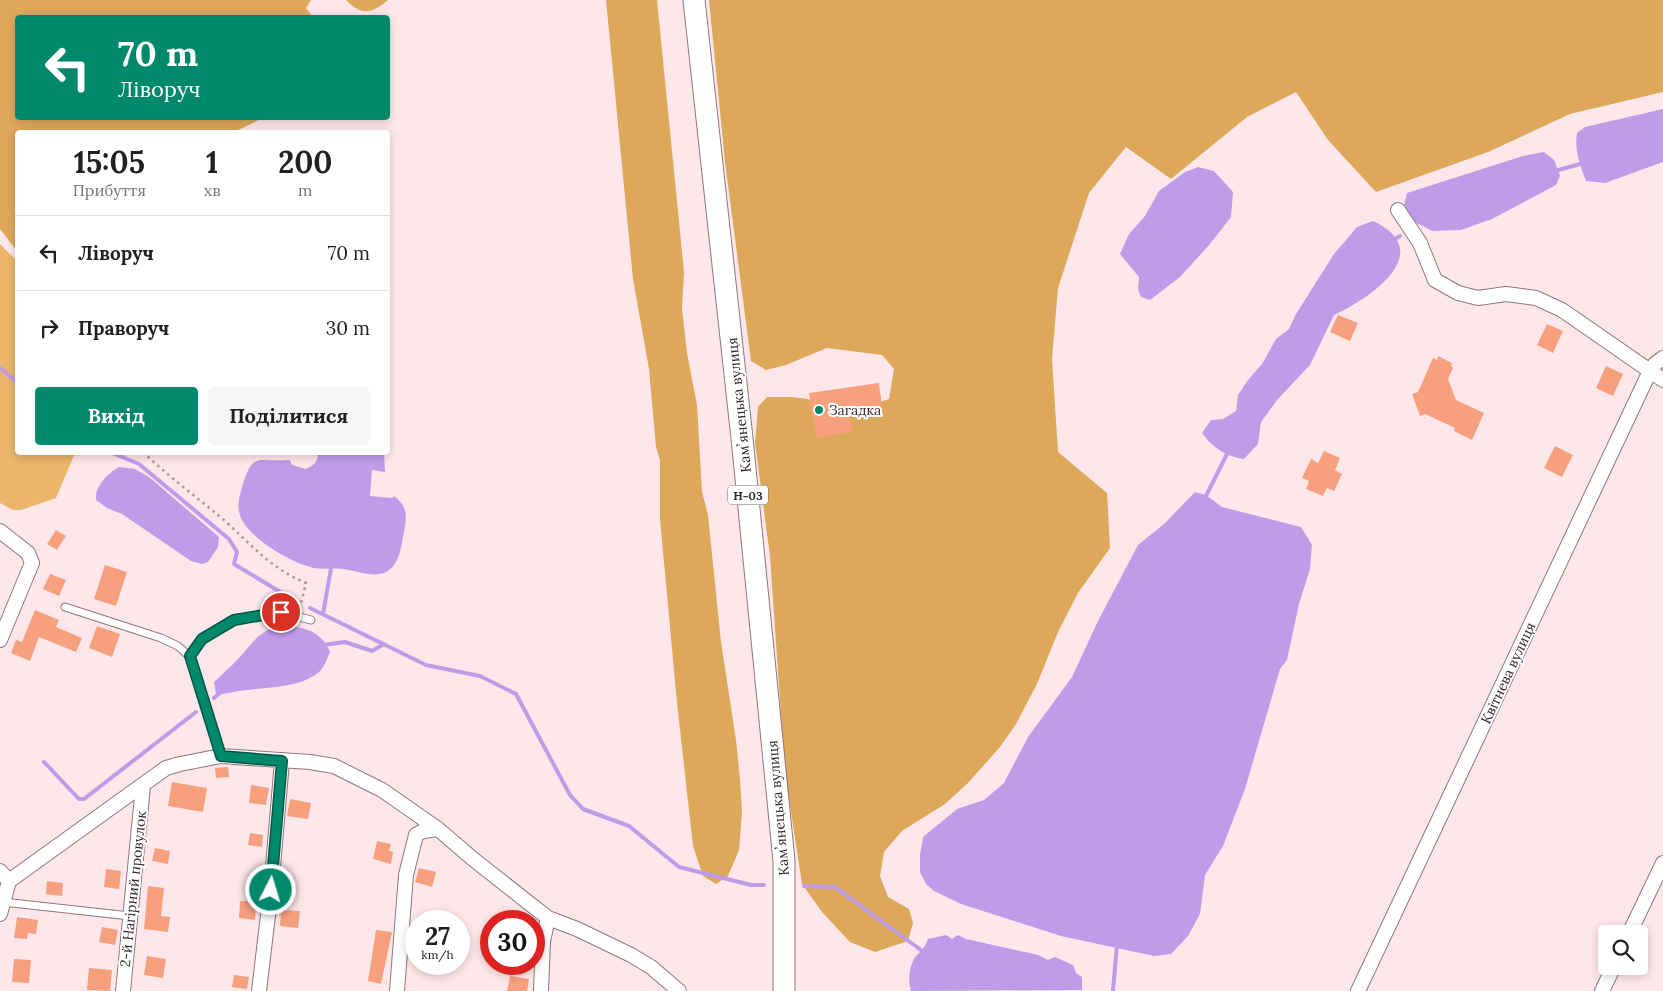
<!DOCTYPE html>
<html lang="uk">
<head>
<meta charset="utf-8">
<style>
	body { margin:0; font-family:Lora,serif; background:#f6f6f6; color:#202124; height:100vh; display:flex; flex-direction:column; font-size:19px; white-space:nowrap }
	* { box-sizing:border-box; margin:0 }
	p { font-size:16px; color:#757577 }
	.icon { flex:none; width:28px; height:28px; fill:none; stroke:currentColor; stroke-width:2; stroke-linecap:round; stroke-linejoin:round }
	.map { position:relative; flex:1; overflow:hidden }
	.drawer { position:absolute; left:15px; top:130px; width:375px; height:325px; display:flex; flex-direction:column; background:#fff; border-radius:5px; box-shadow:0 2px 8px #0003 }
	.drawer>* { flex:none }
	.hud { position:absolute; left:15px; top:15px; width:375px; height:105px; border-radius:5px; box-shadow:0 2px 8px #0003; background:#00886d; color:#fff; overflow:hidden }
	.controls { position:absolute; left:1598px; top:925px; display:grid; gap:10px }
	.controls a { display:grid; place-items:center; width:50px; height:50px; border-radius:5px; background:#fff; box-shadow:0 2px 8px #0003; font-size:25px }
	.speed { position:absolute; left:405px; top:910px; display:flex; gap:10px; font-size:25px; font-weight:700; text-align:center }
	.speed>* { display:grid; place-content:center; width:65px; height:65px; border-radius:50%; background:#fff; box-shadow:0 2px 8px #0003; line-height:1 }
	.speed small { font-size:12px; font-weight:400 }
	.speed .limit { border:8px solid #d22; background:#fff; color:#111 }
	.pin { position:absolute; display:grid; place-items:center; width:42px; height:42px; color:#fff; margin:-21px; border:2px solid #fff; border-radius:50%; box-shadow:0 1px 5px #0007 }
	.me { position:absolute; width:55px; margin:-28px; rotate:5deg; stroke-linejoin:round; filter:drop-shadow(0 0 4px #0008) }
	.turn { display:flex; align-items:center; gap:18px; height:105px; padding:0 20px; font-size:22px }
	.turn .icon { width:65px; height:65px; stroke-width:2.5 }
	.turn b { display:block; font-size:35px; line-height:42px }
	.eta { display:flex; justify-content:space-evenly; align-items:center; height:85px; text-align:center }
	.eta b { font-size:30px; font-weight:700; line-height:35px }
	.primary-button { display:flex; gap:10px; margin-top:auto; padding:10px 20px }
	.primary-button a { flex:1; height:58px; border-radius:5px; background:#00886d; color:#fff; font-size:20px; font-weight:700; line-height:58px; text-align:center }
	.primary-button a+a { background:#f6f6f6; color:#202124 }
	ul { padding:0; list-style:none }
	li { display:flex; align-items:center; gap:15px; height:75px; padding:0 20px; border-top:1px solid #e0e0e0 }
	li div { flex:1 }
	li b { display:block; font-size:19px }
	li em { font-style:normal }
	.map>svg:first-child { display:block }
	.green { fill:#ebb66b }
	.forest { fill:#dea85b }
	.water { fill:#bf9ce8 }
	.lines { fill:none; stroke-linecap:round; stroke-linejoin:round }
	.stream { stroke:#bf9ce8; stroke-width:4 }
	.building { fill:#f7a07e }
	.service-casing { stroke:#8f7679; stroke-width:9 }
	.minor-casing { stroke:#8f7679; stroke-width:16 }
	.primary-casing { stroke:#8f7679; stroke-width:23 }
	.path { stroke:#a89699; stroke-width:2.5; stroke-dasharray:2.5 4; stroke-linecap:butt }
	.service { stroke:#fff; stroke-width:7 }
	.minor { stroke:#fff; stroke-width:14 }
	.primary { stroke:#fff; stroke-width:21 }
	.route-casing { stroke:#005847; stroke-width:12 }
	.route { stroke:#00886d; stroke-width:9 }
	.poi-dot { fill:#00886d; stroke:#fff; stroke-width:2 }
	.labels { text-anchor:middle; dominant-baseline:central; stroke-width:4; stroke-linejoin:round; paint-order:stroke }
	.shield { fill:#fff; stroke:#70686a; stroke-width:1 }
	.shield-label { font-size:12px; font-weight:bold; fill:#33282a }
	.street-label { font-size:14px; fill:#33282a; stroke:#fff }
	.poi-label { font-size:14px; fill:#33282a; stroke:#fff; text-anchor:start }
</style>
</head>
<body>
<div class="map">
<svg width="1663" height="991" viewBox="0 0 1663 991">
	<rect width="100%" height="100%" fill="#fee7ea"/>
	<!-- green -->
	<path class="green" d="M 0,244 L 17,261 L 18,452 L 75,453 L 56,498 L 21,510 L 13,510 L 0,503 Z"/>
	<!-- forest -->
	<path class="forest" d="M 0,0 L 311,0 L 306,8 L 313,17 L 18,18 L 18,118 L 263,118 L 234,132 L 18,132 L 17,251 L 0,229 Z
		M 346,0 L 388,0 C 372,14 361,16 346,0 Z
		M 606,0 L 657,0 L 684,272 L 682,309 L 687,353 L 697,405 L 702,492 L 708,515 L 721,642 L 736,740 L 740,779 L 742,813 L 739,850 L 728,876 L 716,884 L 703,876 L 693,846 L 677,703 L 660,519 L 660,460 L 656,447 L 649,369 L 633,279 Z
		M 709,0 L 1663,0 L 1663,92 L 1570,114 L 1488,152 L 1376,192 L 1328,140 L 1296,92 L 1247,117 L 1171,179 L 1126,147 L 1089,193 L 1058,288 L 1052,359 L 1058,452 L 1107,493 L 1110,548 L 1078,593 L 1058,632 L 1037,684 L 1016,724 L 1000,747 L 968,783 L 945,804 L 902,831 L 884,852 L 880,876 L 888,897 L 909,909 L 913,923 L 908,941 L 875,952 L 850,942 L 822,912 L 802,884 L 785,773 L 770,556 L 755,443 L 758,407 L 767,397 L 791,397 L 808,399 L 833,409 L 865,407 L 889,399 L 894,369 L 882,355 L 827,348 L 786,365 L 766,370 L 751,361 L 725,162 Z"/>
	<!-- water -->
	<path class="water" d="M 1663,109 L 1663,162 L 1605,183 L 1586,181 C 1580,165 1574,150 1577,133 L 1585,127 Z
		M 1544,152 L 1554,160 L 1560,176 L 1556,185 L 1492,219 L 1461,230 L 1432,231 L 1413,221 L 1404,205 L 1407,193 L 1523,156 Z
		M 1198,167 L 1214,171 L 1233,192 L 1231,217 L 1210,244 L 1180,277 L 1150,300 L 1141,297 L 1138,289 L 1139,277 L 1120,254 L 1129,234 L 1145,216 L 1159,191 L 1185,172 Z
		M 1373,221 C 1439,252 1369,299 1334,315 L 1310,365 L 1278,399 L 1261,422 L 1258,444 L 1244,459 C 1225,456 1213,448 1202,433 L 1211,420 L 1223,419 L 1236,411 L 1238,395 L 1248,380 L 1262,364 L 1276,339 L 1289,329 L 1296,314 L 1334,254 L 1357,227 Z
		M 384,453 L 385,472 L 372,470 L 370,496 L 392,498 L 394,496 C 408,507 407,516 404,532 C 401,546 400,565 386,572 C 375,578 356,571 344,569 C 332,567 319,571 307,566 C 287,560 252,539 242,520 C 237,511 238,501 241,491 C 253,449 255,463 290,460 L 292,465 L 306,469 C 314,465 318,462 318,453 Z
		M 119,467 L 135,469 L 149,477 L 219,537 L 218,547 L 208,562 L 202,564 L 191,561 L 122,514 L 107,508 L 96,500 C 94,487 108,473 119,467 Z
		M 1195,492 L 1206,495 L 1222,507 L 1301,527 L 1312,545 L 1310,569 L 1299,604 L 1287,660 L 1280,669 L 1245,789 L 1223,846 L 1205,875 L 1200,914 L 1188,936 L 1171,954 L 1154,956 L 1061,936 L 961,904 L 934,891 L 926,884 L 920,872 L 920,855 L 923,837 L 957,809 L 984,800 L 1004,783 L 1028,737 L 1072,677 L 1098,621 L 1138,545 L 1164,524 Z
		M 281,625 C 303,627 321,630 330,652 C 327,658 325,667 319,672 C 299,689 263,687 239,691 C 231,692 224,695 216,694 L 214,682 C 222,674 231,667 238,659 C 254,642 257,632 281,625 Z
		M 946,935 L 952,939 L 958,935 L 966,939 L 1038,955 L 1048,960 L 1055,957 L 1073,965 L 1076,973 L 1082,977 L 1082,990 L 910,991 L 911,989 C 907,981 910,963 916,956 C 922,950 925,947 928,939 Z"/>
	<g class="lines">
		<!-- stream -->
		<path class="stream" d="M 1555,171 L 1584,163
			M 1391,241 L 1400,236
			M 0,368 L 18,383
			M 110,452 L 139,464 L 229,539 L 237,552 L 234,564 L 297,602
			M 1204,500 L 1228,452
			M 310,608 L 426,665 L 480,676 L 516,694 L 570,795 L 583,809 L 629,826 L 679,867 L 751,885 L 764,885
			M 323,614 L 332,563
			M 323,645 L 345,642 L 372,651 L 384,644
			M 214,698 L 222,691
			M 44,762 L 79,799 L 84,799 L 196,712
			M 804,886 L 835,887 L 925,953
			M 1113,991 L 1117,945"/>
	</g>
	<!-- building -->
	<path class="building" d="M 1338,315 L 1358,323 L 1350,341 L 1330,332 Z
		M 1547,324 L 1563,331 L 1553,353 L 1537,345 Z
		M 1438,356 L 1452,363 L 1451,366 L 1453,368 L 1448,379 L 1456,400 L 1484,413 L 1472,440 L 1454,431 L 1455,428 L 1425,414 L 1420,416 L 1412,394 L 1418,392 L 1433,358 L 1437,360 Z
		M 1606,366 L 1623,374 L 1613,396 L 1596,388 Z
		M 879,383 L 882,407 L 849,411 L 852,432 L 816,438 L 809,393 Z
		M 1555,446 L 1573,455 L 1562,477 L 1544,468 Z
		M 1324,451 L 1340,458 L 1335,470 L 1342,474 L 1334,491 L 1327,488 L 1323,496 L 1306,489 L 1309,481 L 1302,478 L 1311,459 L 1318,463 Z
		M 56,530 L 66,536 L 57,550 L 47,544 Z
		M 105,565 L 127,572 L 116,606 L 94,599 Z
		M 50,574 L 66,580 L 59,596 L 43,589 Z
		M 35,610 L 59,620 L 56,627 L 82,638 L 76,652 L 39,637 L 30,661 L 11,653 L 16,640 L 22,642 Z
		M 97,626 L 120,634 L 112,657 L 89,648 Z
		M 228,767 L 229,777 L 216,778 L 215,768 Z
		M 172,782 L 207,788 L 203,812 L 168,806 Z
		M 251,785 L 269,788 L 266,805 L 249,803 Z
		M 290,799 L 311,803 L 308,819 L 287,816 Z
		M 250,833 L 263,835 L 262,847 L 248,845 Z
		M 377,841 L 391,844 L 389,851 L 393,852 L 391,864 L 373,859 Z
		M 155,848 L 170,851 L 168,864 L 152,861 Z
		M 419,868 L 436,872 L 432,887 L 415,882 Z
		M 106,869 L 121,871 L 119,889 L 104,887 Z
		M 47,881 L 63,883 L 62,896 L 46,894 Z
		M 148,886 L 164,888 L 161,916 L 170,917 L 168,932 L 144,929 Z
		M 240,901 L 256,902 L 255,920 L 239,918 Z
		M 281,910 L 300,911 L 298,928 L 280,926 Z
		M 17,917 L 38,920 L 36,934 L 28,933 L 27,939 L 14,938 Z
		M 102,927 L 118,930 L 115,945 L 99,942 Z
		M 376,930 L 392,932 L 381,984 L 368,981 Z
		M 147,956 L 166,959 L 163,978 L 144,975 Z
		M 14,959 L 31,960 L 29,983 L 12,982 Z
		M 89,968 L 112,970 L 110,991 L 87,990 Z
		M 234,975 L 249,977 L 247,989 L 232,987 Z
		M 510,976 L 529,979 L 527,991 L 507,991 Z"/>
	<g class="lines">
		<!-- service casing -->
		<g class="service-casing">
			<path id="service" d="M 65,607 L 161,638 L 178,646 L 189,656 L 221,756
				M 189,656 L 202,639 L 234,620 L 281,612 L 311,620
				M 3,902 L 130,916"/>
		</g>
		<!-- minor casing -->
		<g class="minor-casing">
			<path id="minor" d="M 1398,210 L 1420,243 L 1435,280 L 1458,293 L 1478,298 L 1506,294 L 1536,298 L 1562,310 L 1663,380
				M 0,531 L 28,553 L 32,563 L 0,640
				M 0,871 L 9,881 L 166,768 L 180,764 L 221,756 L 310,762 L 334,766 L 382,790 L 438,829 L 473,859 L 548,918 L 577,929 L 631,955 L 651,967 L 679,991
				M 0,914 L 9,881
				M 1629,934 L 1663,863
				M 123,991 L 143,786
				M 259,991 L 271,890 L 282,761
				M 397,991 L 406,875 L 416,835 L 423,831 L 438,829
				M 541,991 L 543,941 L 548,918
				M 1358,991 L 1650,371 L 1655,364 L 1663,358
				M 1602,991 L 1614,966"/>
		</g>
		<!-- primary casing -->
		<g class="primary-casing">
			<path id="primary" d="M 694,0 L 742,438 L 784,861 L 784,991"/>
		</g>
		<!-- path -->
		<path class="path" d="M 143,452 C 169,477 198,498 225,521 C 253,546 270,568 306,583 L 300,608"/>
		<!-- service -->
		<use href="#service" class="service"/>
		<!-- minor -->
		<use href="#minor" class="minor"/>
		<!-- primary -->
		<use href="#primary" class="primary"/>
	</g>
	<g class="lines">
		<!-- route casing -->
		<g class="route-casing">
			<path id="route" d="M 271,890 L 282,761 L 221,756 L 190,656 L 202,639 L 234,620 L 281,612"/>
		</g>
		<!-- route -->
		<use href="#route" class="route"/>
	</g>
	<!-- markers -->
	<circle class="poi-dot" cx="819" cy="410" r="5"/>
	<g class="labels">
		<!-- shield labels -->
		<rect class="shield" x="728" y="485.5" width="40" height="19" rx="4"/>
		<g class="shield-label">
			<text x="748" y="495">Н-03</text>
		</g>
		<!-- street labels -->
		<g class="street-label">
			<text transform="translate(739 405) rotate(-96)">Камʼянецька вулиця</text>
			<text transform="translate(1508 673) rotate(-65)">Квітнева вулиця</text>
			<text transform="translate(778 808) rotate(-95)">Камʼянецька вулиця</text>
			<text transform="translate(133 889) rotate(-84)">2-й Нагірний провулок</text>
		</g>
		<!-- poi labels -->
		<g class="poi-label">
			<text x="829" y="410">Загадка</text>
		</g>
	</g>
</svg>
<div class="controls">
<a><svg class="icon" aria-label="search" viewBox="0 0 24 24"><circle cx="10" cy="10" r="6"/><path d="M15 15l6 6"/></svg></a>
</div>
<div class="speed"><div>27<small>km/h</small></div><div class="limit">30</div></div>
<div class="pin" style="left:281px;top:612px;background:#d93025"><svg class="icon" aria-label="arrive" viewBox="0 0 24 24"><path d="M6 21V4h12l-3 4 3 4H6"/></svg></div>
<svg class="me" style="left:271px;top:890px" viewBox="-20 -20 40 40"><circle r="17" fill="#00886d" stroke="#fff" stroke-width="3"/><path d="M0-11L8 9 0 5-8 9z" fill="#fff"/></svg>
<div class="hud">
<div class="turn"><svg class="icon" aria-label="left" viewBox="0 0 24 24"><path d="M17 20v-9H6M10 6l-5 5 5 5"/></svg><div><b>70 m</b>Ліворуч</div></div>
</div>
<section class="drawer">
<div class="eta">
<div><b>15:05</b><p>Прибуття</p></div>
<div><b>1</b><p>хв</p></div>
<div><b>200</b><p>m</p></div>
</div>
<ul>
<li><svg class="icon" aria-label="left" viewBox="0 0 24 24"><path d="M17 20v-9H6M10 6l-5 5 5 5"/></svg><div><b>Ліворуч</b></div><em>70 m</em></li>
<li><svg class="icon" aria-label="right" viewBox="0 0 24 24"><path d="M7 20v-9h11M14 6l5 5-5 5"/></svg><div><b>Праворуч</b></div><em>30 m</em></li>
</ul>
<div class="primary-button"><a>Вихід</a><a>Поділитися</a></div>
</section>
</div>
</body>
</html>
